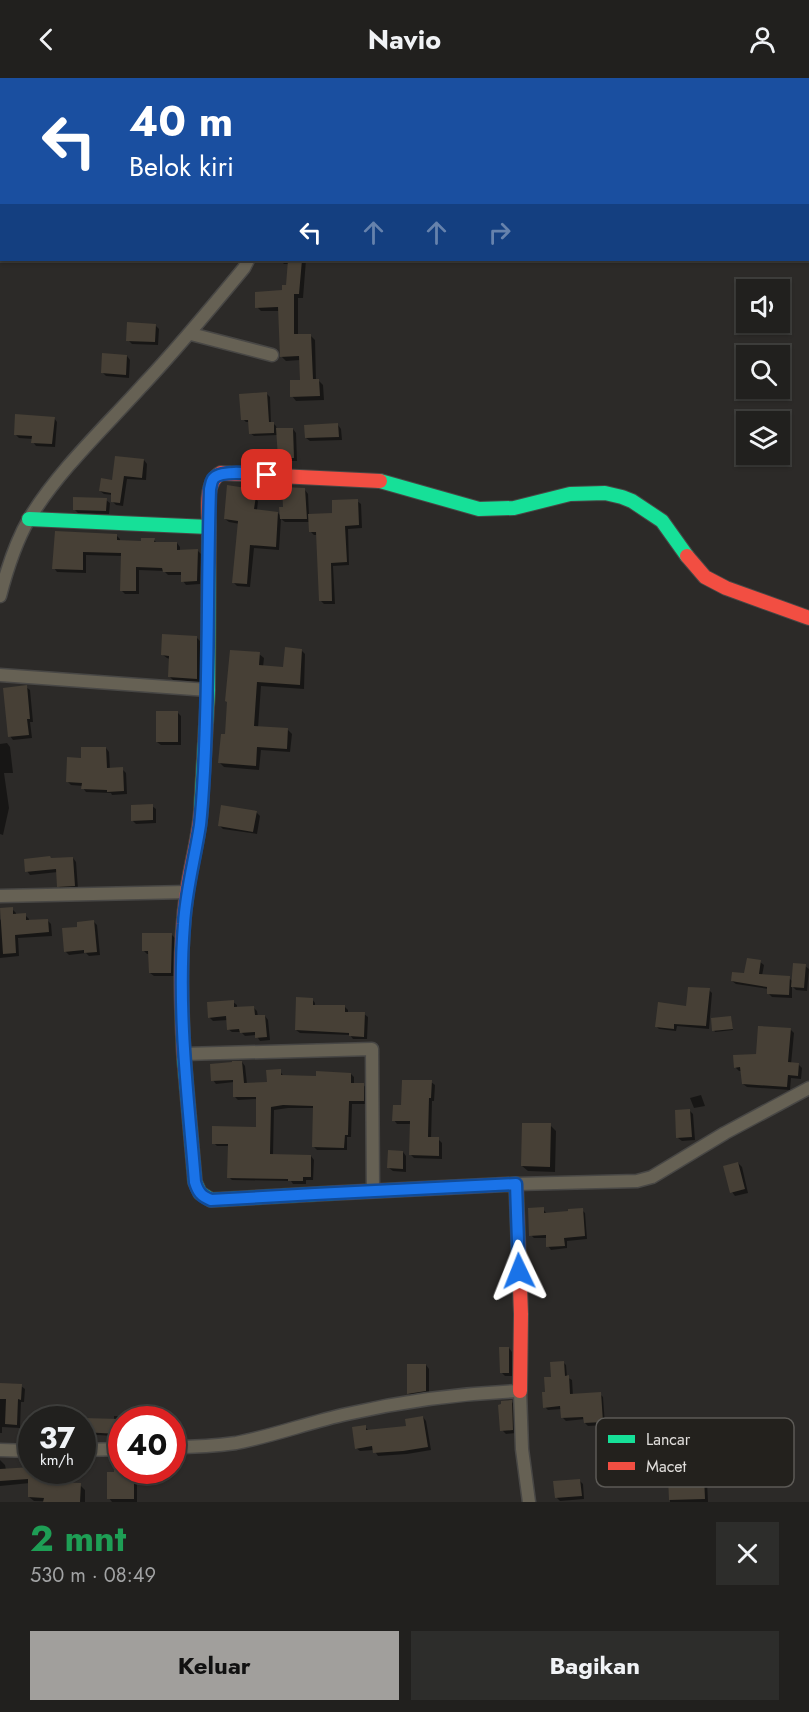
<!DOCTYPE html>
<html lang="id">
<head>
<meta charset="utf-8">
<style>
	body { margin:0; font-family:Jost,sans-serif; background:#2d2d2b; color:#f1f3f6; height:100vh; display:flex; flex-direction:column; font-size:22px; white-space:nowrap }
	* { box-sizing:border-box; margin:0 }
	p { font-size:20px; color:#a2a3a4 }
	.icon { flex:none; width:33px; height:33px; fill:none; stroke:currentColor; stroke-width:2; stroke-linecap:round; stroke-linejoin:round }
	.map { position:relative; height:1424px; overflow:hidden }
	.side { display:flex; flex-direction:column; background:#21201e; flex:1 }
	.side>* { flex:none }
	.banner { position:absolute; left:0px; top:0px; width:810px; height:183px; box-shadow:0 2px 4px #0004,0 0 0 2px #3e3e3c; background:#1a4fa0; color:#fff; overflow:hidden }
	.tools { position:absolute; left:736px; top:201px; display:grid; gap:12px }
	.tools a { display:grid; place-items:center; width:54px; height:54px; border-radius:0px; background:#21201e; box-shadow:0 2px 4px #0004,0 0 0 2px #3e3e3c; font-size:30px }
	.speed { position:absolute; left:18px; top:1328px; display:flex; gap:12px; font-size:30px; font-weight:700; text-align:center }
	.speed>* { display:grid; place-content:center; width:78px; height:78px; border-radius:50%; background:#21201e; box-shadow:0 2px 4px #0004,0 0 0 2px #3e3e3c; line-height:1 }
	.speed small { font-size:15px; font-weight:400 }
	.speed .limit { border:9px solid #d22; background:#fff; color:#111 }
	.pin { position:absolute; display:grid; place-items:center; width:51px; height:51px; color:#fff; margin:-26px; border-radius:12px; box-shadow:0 3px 9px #0006 }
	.me { position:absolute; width:66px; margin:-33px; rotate:358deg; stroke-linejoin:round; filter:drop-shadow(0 0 4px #0008) }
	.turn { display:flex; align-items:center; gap:21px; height:126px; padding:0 30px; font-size:27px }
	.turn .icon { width:78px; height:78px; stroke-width:2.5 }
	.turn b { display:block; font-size:42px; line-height:51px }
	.lanes { display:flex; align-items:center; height:57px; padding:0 30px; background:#0003; justify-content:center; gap:30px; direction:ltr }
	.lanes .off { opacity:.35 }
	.round { display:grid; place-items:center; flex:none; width:63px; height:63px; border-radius:0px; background:#2d2d2b }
	.head { display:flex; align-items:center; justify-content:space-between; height:102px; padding:0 30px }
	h1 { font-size:36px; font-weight:700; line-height:45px; color:#1e9e55 }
	.cta { display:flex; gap:12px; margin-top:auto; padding:12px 30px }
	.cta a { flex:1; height:69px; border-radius:0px; background:#a19f9c; color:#111; font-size:24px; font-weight:700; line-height:69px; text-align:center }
	.cta a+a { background:#2d2d2b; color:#f1f3f6 }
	header { display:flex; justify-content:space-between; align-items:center; height:78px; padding:0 30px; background:#21201e; font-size:27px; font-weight:700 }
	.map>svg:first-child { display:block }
	.shadow { fill:#0007 }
	.building { fill:#474036 }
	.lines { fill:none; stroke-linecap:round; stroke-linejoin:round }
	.street-casing { stroke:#484745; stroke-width:15 }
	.fast-casing { stroke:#484745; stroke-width:16 }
	.jam-casing { stroke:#484745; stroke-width:16 }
	.street { stroke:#666154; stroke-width:12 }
	.fast { stroke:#16e098; stroke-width:14 }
	.jam { stroke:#f24e42; stroke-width:14 }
	.route-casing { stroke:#114b97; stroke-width:15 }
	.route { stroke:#1a73e8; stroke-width:10 }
	.key { fill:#23211d; stroke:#5c5a56; stroke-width:1.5 }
	.key-label { font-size:16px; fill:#e0dedb }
</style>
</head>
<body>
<header><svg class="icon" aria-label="back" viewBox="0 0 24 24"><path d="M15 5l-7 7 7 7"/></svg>Navio<svg class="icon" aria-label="person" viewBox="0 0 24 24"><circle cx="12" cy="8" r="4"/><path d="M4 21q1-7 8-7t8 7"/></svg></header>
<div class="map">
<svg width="809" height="1424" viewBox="0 0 809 1424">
	<rect width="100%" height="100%" fill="#2c2a28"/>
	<!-- shadow -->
	<path class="shadow" d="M 280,182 L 306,182 L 303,220 L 298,220 L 298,258 L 310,257 L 315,262 L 316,303 L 319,303 L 323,307 L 324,322 L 296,323 L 292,318 L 301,303 L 300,282 L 286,283 L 281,278 L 279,233 L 261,233 L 257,229 L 283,214 L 287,208 L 289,186 L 284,186 Z
		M 155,247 L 159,251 L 158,267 L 132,266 L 128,262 Z
		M 127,278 L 130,282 L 129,300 L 106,298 L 102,294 Z
		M 266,315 L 270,319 L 271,345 L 273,345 L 276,348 L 277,352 L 293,351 L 296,355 L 297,383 L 283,383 L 279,380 L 278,357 L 254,358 L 250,355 L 250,344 L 246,344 L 243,341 Z
		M 54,340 L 57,344 L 55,369 L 36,368 L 33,364 L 33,361 L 19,360 L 15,356 Z
		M 338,347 L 341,351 L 342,362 L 310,363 L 306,360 Z
		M 144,382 L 147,386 L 146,402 L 127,401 L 123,428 L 116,427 L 112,423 L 113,417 L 104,416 L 100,413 Z
		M 246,411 L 249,415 L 249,419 L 255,420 L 258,423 L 257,432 L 278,435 L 281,438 L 305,412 L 308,416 L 309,437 L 334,436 L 357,423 L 361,426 L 362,450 L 348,451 L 349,487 L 333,488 L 335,526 L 324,526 L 321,523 L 318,457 L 314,457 L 311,454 L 310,444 L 285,444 L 281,441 L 279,472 L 254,470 L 250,509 L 237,508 L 233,504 L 240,446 L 229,444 L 225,441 Z
		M 106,422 L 110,425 L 109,436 L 78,435 L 74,431 Z
		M 56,455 L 117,458 L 120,461 L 120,464 L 142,464 L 154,462 L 157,465 L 177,465 L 180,469 L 180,473 L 197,472 L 201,476 L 200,506 L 186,507 L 183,503 L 183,497 L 168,497 L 164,493 L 139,492 L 139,516 L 125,516 L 121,512 L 122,478 L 86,477 L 86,495 L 57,494 L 54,490 Z
		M 196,559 L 200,563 L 200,604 L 173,602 L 170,599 L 170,581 L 167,580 L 163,577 Z
		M 301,572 L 305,576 L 304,611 L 261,608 L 258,650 L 288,652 L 292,656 L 290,674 L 261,672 L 259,692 L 224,689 L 220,685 L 227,658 L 259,576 L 264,580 L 263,589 L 285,591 Z
		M 26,609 L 30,612 L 33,644 L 30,644 L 32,660 L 13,662 L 10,658 Z
		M 178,635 L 181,638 L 181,667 L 161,667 L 157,664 Z
		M 7,665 L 10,669 L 13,695 L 4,695 L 9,730 L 3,757 L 0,756 L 0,666 Z
		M 106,670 L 109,674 L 110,691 L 122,691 L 126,695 L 127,716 L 112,717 L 111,715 L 86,714 L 83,710 L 83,708 L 71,707 L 67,703 L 83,681 Z
		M 152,728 L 156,731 L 156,745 L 136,746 L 132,742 Z
		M 256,734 L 260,738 L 257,756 L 223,751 L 220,748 Z
		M 73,780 L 76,784 L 78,811 L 62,812 L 58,808 L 58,794 L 30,797 L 27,793 L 51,781 Z
		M 12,831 L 16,835 L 16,838 L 25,837 L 29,841 L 29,844 L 47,842 L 51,846 L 52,858 L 18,860 L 19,878 L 0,880 L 0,842 Z
		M 94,844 L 97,847 L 100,877 L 89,878 L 86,875 L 69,877 L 65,873 L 79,850 Z
		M 172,857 L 175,860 L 174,898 L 154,898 L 150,895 L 149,876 L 147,876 L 143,872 Z
		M 760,884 L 764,887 L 762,898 L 789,900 L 793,904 L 805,888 L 809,891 L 807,913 L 796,912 L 792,908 L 792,920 L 772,919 L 768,915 L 769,911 L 736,906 L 732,903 L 746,897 Z
		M 709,912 L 712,915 L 709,951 L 677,948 L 676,953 L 659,951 L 656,948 L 688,930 Z
		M 312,921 L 315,925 L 315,928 L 345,929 L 348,932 L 348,935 L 364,936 L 368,939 L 367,961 L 353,961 L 350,957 L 300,955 L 296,952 Z
		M 233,924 L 237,927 L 237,931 L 254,930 L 257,933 L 258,939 L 265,938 L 268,942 L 270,962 L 260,963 L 256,957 L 245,958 L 241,954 L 232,954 L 228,951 L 228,942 L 213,943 L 209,939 Z
		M 731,940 L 733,952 L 715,954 L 714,952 Z
		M 790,951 L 794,955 L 791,986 L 798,986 L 802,990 L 801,1001 L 791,1000 L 790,1012 L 747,1009 L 743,1006 L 742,993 L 739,993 L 735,989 L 757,977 Z
		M 242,984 L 245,988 L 247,1006 L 269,1005 L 280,993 L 284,999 L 318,999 L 351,996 L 354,999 L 354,1007 L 363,1007 L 367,1010 L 367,1026 L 352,1026 L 351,1059 L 347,1059 L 347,1072 L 317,1072 L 313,1068 L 314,1030 L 288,1030 L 274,1032 L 273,1077 L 311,1078 L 314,1082 L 313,1102 L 306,1102 L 306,1106 L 293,1106 L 291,1103 L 232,1102 L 229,1099 L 230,1068 L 217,1068 L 214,1065 L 257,1050 L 258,1021 L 238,1022 L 235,1019 L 234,1004 L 216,1006 L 213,1002 Z
		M 431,1004 L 435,1007 L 434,1023 L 432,1023 L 431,1061 L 438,1061 L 442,1065 L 442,1081 L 414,1080 L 410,1076 L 411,1046 L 397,1046 L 394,1042 L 403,1029 Z
		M 701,1017 L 705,1028 L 694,1030 L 690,1020 Z
		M 690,1033 L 693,1036 L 695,1062 L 682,1063 L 678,1060 Z
		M 550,1047 L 556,1053 L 555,1094 L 528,1093 L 522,1088 Z
		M 403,1074 L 406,1078 L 406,1094 L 393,1093 L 389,1090 Z
		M 738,1085 L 742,1089 L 748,1115 L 735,1118 L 732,1114 Z
		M 543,1131 L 547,1136 L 582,1132 L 585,1135 L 587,1161 L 567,1163 L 567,1170 L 551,1172 L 548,1168 L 547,1160 L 534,1160 L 531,1157 Z
		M 509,1270 L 512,1274 L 512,1298 L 505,1298 L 501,1294 Z
		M 563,1284 L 566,1287 L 567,1299 L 572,1302 L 573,1318 L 600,1316 L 603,1319 L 605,1347 L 588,1348 L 585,1345 L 585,1341 L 566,1343 L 563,1340 L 562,1331 L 548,1332 L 545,1329 L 547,1315 L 553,1300 Z
		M 426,1287 L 429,1291 L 429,1316 L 412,1319 L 408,1315 Z
		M 0,1307 L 21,1308 L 25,1311 L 24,1324 L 21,1324 L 20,1350 L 2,1349 L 2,1355 L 0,1355 Z
		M 512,1324 L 515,1328 L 516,1355 L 506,1356 L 502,1352 Z
		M 114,1338 L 143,1339 L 145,1341 L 122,1341 L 122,1365 L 116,1364 L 113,1361 L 113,1358 L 82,1356 L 82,1341 L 114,1342 Z
		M 423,1339 L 426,1343 L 431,1372 L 407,1376 L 378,1378 L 374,1372 L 360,1373 L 356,1370 L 365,1349 L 369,1353 L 408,1350 Z
		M 0,1382 L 5,1387 L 6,1392 L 30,1390 L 32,1388 L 32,1392 L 49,1392 L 50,1406 L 80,1407 L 85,1412 L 85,1424 L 34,1423 L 29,1419 L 30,1405 L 0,1408 Z
		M 116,1388 L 122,1388 L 122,1392 L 129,1392 L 129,1396 L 133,1396 L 137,1399 L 137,1424 L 112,1424 L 109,1420 L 116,1395 Z
		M 703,1400 L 707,1403 L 708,1424 L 670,1424 L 670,1401 Z
		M 580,1403 L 583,1406 L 584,1421 L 560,1423 L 556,1419 Z"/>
	<!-- building -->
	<path class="building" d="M 288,182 L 302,182 L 299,216 L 294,216 L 294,256 L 311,256 L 313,301 L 319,301 L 320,318 L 290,319 L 290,302 L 300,302 L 299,278 L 280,279 L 278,229 L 255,230 L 255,214 L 282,212 L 282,207 L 286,207 Z
		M 127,244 L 156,246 L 155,264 L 126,263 Z
		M 102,275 L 127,277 L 126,297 L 101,295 Z
		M 267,314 L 269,344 L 274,344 L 274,355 L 249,356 L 248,342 L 241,342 L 239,316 Z
		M 15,336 L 55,339 L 52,366 L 31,365 L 32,358 L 14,357 Z
		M 338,345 L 339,359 L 305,360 L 304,347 Z
		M 276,350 L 293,350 L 294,380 L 278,380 Z
		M 115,378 L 144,381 L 142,400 L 124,398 L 120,425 L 111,424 L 111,415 L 99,413 L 101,400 L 112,402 Z
		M 227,407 L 246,410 L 245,417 L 256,418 L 254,431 L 278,434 L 276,469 L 250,467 L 247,506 L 232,505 L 238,443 L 224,441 Z
		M 282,409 L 305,410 L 307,441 L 280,441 L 279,429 L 283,429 Z
		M 73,419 L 107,420 L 106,433 L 73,432 Z
		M 358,421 L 359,447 L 345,448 L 347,484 L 331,485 L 332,523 L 319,523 L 316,454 L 309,454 L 308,436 L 332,435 L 332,422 Z
		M 55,453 L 117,456 L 117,462 L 141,463 L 141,460 L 155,460 L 154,464 L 177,464 L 177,472 L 198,471 L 197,503 L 181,504 L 181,494 L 163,494 L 162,490 L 136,489 L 136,513 L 120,513 L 121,475 L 83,474 L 83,492 L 52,491 Z
		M 162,556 L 197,558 L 197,601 L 168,599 L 169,578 L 161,577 Z
		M 285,569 L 302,571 L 300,607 L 257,604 L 254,648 L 288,650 L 287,671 L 257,669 L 256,688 L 218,685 L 221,656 L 225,656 L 227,624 L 225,623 L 230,572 L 260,574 L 259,587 L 283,589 Z
		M 27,607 L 30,641 L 27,641 L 29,657 L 8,659 L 3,610 Z
		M 156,633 L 178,633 L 178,664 L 156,664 Z
		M 81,669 L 106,669 L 107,690 L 123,689 L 124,713 L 107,714 L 107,712 L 81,711 L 82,705 L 66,704 L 67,679 L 81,680 Z
		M 153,726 L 153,742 L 131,743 L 131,727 Z
		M 221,727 L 257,733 L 253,754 L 218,748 Z
		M 50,778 L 51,780 L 73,779 L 75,808 L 57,809 L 56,791 L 25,794 L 24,781 Z
		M 13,829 L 13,836 L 26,835 L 26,842 L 48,841 L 49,854 L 15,857 L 16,875 L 3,876 L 0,830 Z
		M 94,842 L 97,874 L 84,875 L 84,872 L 64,874 L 62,850 L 77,849 L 77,844 Z
		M 142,855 L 172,855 L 171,895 L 149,895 L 148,873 L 142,873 Z
		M 747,880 L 761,882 L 759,896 L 790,898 L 789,917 L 767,916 L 767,909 L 731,903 L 732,894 L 744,895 Z
		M 793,885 L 806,886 L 804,910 L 791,909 Z
		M 688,909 L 710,910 L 706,948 L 674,946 L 674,951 L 655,949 L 658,924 L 686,928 Z
		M 296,919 L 313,920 L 313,927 L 345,927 L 345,934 L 365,934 L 364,959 L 349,958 L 349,955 L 295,952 Z
		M 234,922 L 234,929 L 254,928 L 255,937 L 265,937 L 267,959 L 255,960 L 255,954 L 240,955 L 239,951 L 227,952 L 226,938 L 208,940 L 207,924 Z
		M 731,938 L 733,951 L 712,953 L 711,940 Z
		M 758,948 L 791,950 L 788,984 L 799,985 L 798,998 L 788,997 L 787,1009 L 742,1006 L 740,989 L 734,990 L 733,977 L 756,976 Z
		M 232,983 L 242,983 L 244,1005 L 267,1004 L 266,992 L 281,991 L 281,997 L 316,998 L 316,993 L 351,995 L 351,1005 L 364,1005 L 364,1023 L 349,1023 L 348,1057 L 345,1057 L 344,1070 L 312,1069 L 313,1028 L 283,1027 L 271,1029 L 270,1076 L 311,1077 L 311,1099 L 303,1099 L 303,1103 L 288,1103 L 288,1101 L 227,1100 L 228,1066 L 212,1066 L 212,1048 L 256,1049 L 256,1019 L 233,1019 L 233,1002 L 211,1003 L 210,986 L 232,984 Z
		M 402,1002 L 432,1002 L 431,1020 L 429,1020 L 428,1059 L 439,1059 L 439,1078 L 409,1077 L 410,1043 L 392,1043 L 393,1027 L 401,1027 Z
		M 690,1031 L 692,1059 L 676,1060 L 675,1032 Z
		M 522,1045 L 551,1045 L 550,1089 L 521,1088 Z
		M 388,1072 L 403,1073 L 403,1091 L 387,1090 Z
		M 738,1084 L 745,1111 L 730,1115 L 723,1088 Z
		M 544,1129 L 544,1135 L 568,1133 L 568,1131 L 583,1130 L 585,1158 L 564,1160 L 565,1168 L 546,1169 L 546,1157 L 529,1158 L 528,1130 Z
		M 499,1269 L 509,1269 L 509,1295 L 500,1295 Z
		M 564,1283 L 565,1298 L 569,1297 L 570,1316 L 601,1314 L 603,1344 L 584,1345 L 583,1339 L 561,1340 L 560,1328 L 543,1330 L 542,1314 L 545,1314 L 544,1299 L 551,1299 L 550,1284 Z
		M 407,1286 L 426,1286 L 426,1313 L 407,1316 Z
		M 0,1305 L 22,1306 L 21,1322 L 18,1321 L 17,1347 L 5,1346 L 6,1321 L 0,1321 Z
		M 512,1322 L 513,1352 L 500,1353 L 498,1327 L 501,1326 L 501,1323 Z
		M 423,1338 L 428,1369 L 403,1373 L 373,1375 L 372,1368 L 355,1371 L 352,1349 L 366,1347 L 366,1352 L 406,1348 L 405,1341 Z
		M 82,1340 L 120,1341 L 119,1356 L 82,1354 Z
		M 32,1389 L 32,1392 L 46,1392 L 45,1404 L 81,1405 L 80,1424 L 43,1424 L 44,1420 L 28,1419 L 28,1401 L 0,1403 L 0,1391 Z
		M 114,1392 L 126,1392 L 126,1394 L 134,1394 L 134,1421 L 107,1421 L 107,1394 L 114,1394 Z
		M 704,1398 L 705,1421 L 669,1422 L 668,1399 Z
		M 580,1401 L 582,1418 L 555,1420 L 553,1403 Z"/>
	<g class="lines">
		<!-- street casing -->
		<g class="street-casing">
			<path id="street" d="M 310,2 L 311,0
				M 191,256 L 272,277
				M 0,518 C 7,491 15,465 29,441 C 58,393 105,349 142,308 C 178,270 211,230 244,190 L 248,182
				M 0,597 L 208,612
				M 0,818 L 187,814
				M 184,976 L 372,971 L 373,1113
				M 516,1106 L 637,1103 L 652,1099 L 725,1055 L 809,1010
				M 172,1369 C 194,1369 215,1368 236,1365 C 273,1358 310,1344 347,1336 C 403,1323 462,1315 520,1313 L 522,1371 L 529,1424
				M 0,1372 L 32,1373
				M 82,1372 L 122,1371"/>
		</g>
		<!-- fast casing -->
		<g class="fast-casing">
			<path id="fast" d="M 380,403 L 479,431 L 514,430 L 570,416 L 605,415 L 622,419 L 632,423 L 662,443 L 687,478
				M 29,441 L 209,449 L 208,612 L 201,732
				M 184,979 L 195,1104 L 200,1115 L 211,1122 L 335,1115"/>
		</g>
		<!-- jam casing -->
		<g class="jam-casing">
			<path id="jam" d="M 209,449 C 209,433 204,404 221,395 L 380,403
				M 687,478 L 705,499 L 726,510 L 809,540
				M 184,979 C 181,924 179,868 187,814 C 191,786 199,760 201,732
				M 335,1115 L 516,1106 L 521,1236 L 520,1313"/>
		</g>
		<!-- street -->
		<use href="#street" class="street"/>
		<!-- fast -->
		<use href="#fast" class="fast"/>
		<!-- jam -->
		<use href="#jam" class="jam"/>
	</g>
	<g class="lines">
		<!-- route casing -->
		<g class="route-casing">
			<path id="route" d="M 267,397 C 255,396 220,391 213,401 C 211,404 211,408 210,411 C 207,505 209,599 204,693 C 203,711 202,729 200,747 C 195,780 186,812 184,846 C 177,932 188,1019 195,1104 C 198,1114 201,1118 211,1122 L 315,1116 L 516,1106 L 519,1193"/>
		</g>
		<!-- route -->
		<use href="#route" class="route"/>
	</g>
	<!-- legend -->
	<rect x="596" y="1340" width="198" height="69" rx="9" class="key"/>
	<rect x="608" y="1357" width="27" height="8" fill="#16e098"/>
	<rect x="608" y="1384" width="27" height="8" fill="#f24e42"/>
	<g class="key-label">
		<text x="646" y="1367">Lancar</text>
		<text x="646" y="1394">Macet</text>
	</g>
</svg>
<div class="tools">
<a><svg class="icon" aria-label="sound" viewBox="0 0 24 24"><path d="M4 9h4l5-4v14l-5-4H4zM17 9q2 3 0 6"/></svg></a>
<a><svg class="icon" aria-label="search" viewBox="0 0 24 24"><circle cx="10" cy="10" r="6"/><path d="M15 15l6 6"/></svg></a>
<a><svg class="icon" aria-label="layers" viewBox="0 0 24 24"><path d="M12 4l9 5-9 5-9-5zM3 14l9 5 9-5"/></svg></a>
</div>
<div class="speed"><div>37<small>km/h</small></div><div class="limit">40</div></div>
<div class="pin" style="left:267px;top:397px;background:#d93025"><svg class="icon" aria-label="arrive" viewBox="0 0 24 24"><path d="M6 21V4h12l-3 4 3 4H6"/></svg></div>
<svg class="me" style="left:519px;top:1193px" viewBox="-20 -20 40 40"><path d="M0-17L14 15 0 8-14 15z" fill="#1a73e8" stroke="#fff" stroke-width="4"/></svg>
<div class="banner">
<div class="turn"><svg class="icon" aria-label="left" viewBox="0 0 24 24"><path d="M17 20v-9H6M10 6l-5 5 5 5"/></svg><div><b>40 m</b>Belok kiri</div></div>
<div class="lanes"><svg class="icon" aria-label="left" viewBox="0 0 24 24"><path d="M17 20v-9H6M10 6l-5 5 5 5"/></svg><svg class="icon off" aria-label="ahead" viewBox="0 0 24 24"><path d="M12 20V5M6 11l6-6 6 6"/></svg><svg class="icon off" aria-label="ahead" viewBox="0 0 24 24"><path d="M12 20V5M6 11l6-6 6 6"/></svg><svg class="icon off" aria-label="right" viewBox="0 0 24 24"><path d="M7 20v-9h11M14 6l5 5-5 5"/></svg></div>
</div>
</div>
<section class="side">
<div class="head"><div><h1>2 mnt</h1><p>530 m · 08:49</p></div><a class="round"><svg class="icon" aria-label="close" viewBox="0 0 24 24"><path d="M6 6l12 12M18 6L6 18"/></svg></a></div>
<div class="cta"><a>Keluar</a><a>Bagikan</a></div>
</section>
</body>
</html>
